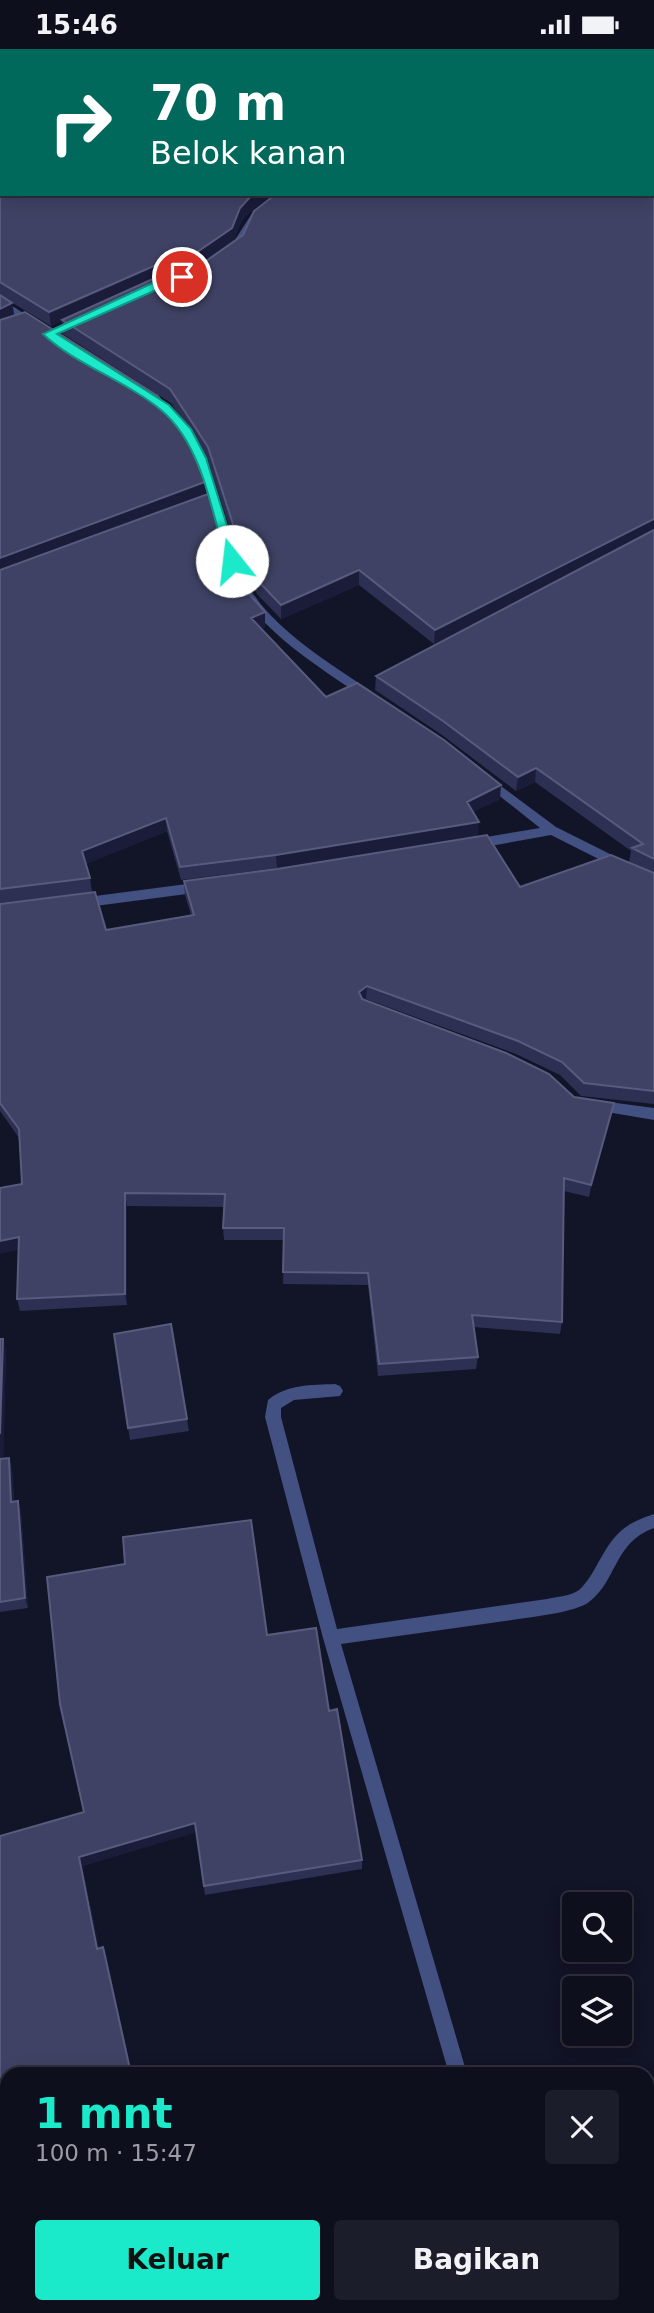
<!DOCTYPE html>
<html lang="id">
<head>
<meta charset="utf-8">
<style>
	body { margin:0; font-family:"DejaVu Sans",sans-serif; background:#1c1d2a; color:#f1f3f6; height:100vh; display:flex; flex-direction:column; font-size:26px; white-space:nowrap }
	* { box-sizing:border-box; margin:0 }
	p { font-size:23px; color:#9b9ca4 }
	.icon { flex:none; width:38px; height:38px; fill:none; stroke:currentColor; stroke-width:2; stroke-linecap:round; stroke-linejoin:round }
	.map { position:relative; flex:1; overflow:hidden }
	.panel { position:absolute; left:0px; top:2018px; width:654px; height:247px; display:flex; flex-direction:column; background:#0e0f1d; border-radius:21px 21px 0 0; box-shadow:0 4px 18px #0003,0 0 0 2px #2e2f3b }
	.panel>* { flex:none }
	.top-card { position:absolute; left:0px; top:0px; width:654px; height:147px; box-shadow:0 4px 18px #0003,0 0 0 2px #2e2f3b; background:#00695c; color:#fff; overflow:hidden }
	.fabs { position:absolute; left:562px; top:1843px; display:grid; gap:14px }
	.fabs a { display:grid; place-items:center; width:70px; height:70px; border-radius:7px; background:#0e0f1d; box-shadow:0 4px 18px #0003,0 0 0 2px #2e2f3b; font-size:35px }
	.pin { position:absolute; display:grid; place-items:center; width:60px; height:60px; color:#fff; margin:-30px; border:4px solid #fff; border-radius:50%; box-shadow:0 2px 7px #0007 }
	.me { position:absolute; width:77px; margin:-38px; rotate:344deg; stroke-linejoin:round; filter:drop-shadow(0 0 5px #0008) }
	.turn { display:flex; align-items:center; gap:24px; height:147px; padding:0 35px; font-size:32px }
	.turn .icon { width:91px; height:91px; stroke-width:2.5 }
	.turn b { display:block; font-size:49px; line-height:60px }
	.round { display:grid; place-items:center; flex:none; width:74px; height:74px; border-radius:7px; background:#1c1d2a }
	.overview { display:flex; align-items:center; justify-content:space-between; height:119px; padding:0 35px }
	h1 { font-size:42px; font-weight:800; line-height:52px; color:#1ae9ca }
	.button { display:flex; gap:14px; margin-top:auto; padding:14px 35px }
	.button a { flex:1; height:80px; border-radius:7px; background:#1ae9ca; color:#111; font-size:28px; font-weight:800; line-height:80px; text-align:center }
	.button a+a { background:#1c1d2a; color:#f1f3f6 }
	.status { display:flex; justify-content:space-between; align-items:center; height:49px; padding:0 35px; background:#0e0f1d; direction:ltr }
	.status svg { height:19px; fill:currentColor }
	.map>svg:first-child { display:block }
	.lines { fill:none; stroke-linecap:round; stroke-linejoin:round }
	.street { fill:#425082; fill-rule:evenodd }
	.wall { fill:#2d2f53 }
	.shaded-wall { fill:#1a1c3a }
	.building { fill:#404265; stroke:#585b7d; stroke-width:2 }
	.route { fill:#1ae9ca; stroke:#119783; stroke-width:2 }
</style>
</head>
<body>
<div class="status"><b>15:46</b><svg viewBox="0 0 49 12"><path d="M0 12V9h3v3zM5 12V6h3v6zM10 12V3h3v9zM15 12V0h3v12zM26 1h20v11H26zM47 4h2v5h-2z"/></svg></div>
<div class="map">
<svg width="654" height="2264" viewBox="0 0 654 2264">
	<rect width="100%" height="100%" fill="#121427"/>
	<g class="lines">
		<!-- street -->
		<path class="street" d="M 173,0 L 189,0 L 171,2 Z
			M 0,21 L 2,21 L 2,27 L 0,27 Z
			M 280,145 L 291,145 L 258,170 L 240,199 L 237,202 L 231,202 L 229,200 L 251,166 Z
			M 0,249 L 37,273 L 37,277 L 31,277 L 0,256 Z
			M 77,269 L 85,271 L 52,287 L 44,285 Z
			M 152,347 C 217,373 219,490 252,543 C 278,583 332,616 371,642 L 371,648 L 363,648 C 323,621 266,586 242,544 C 214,495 212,436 184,388 C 174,372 159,363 147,350 Z
			M 486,726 L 556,778 L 654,827 L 654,838 L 551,786 L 474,800 L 470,798 L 468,795 L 470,792 L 474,790 L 540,779 L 482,733 L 480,730 L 482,727 Z
			M 202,833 L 208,838 L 202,843 L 80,859 L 74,854 L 80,849 Z
			M 594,1051 L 654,1059 L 654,1071 L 589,1060 L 587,1056 L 589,1052 Z
			M 335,1335 L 340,1337 L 343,1342 L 340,1347 L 294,1351 L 281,1359 L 281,1368 L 337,1580 L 547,1550 C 556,1548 571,1547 579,1541 C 587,1534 593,1523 598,1514 C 614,1485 623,1475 654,1465 L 654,1479 C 613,1494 618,1531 589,1553 C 575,1564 524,1569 505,1572 C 451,1580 396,1587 341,1595 L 467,2025 L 449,2025 L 323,1589 L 265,1368 L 268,1351 C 287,1335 311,1336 335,1335 Z
			M 502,2258 L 522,2258 L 523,2264 L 503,2264 Z"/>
	</g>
	<!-- wall -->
	<path class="wall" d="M 654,0 L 654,1055 L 581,1047 L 560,1026 L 516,1005 L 366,950 L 365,951 L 574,1048 L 614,1054 L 589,1148 L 564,1142 L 562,1273 L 560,1285 L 473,1278 L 478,1308 L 476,1320 L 378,1327 L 368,1236 L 283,1235 L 284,1191 L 224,1191 L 223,1179 L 224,1158 L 127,1157 L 127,1256 L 20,1262 L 17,1250 L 22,1135 L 19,1089 L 0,1062 L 0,855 L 106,881 L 191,866 L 185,846 L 184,832 L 520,838 L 641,819 L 629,813 L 631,802 L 535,733 L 516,742 L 442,686 L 375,641 L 376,627 L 507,558 L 434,595 L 359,536 L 281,570 L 257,545 L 241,514 L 208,412 L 171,354 L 63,285 L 62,272 L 51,277 L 1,247 L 14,266 L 205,446 L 230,516 L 243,538 L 265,563 L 265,578 L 260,580 L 326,648 L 500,750 L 473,763 L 277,819 L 181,831 L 167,782 L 86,815 L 90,829 L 92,843 L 0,854 L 0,38 L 252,161 L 241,173 L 233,193 Z
		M 0,1290 L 6,1301 L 3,1410 L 9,1409 L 12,1420 L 14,1452 L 21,1462 L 28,1559 L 0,1563 Z
		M 187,1370 L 189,1382 L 130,1391 L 128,1379 Z
		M 251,1471 L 267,1586 L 316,1579 L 329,1662 L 337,1660 L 362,1811 L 362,1820 L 205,1846 L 196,1783 L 82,1817 L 99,1899 L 103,1898 L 106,1906 L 132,2025 L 7,2025 L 7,2258 L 44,2258 L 44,2264 L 0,2264 L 0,1787 L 84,1763 L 60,1655 L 47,1528 L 125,1515 L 123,1488 Z"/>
	<!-- shaded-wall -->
	<path class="shaded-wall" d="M 253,145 L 275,145 L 252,161 L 241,173 L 233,193 L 198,218 L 157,231 L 51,277 L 49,263 L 156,216 L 240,159 Z
		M 12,254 L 15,269 L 0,275 L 0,260 Z
		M 205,433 L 206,447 L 0,524 L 0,509 Z
		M 654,470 L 654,483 L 434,595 L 435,581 Z
		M 359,521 L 359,536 L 281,570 L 281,556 Z
		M 265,563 L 265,578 L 251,584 L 251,569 Z
		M 536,719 L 535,733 L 516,742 L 518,728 Z
		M 501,736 L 500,750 L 465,767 L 467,753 Z
		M 166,769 L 167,782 L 84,816 L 82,802 Z
		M 479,773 L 478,787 L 277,819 L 276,806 Z
		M 367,937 L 366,950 L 358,956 L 359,943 Z
		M 614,1054 L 611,1067 L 589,1148 L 591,1136 Z
		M 125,1144 L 127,1157 L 127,1256 L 125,1245 Z
		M 19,1188 L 22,1200 L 0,1205 L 0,1192 Z
		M 3,1290 L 6,1301 L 3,1421 L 0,1413 L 0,1385 Z
		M 9,1409 L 12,1420 L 14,1463 L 11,1453 Z
		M 18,1452 L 21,1462 L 28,1559 L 25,1549 Z
		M 195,1774 L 197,1783 L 82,1817 L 101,1907 L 97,1900 L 79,1808 Z
		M 103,1898 L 106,1906 L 132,2025 L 131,2025 Z
		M 39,2258 L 44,2258 L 44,2264 L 39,2264 Z"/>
	<!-- building -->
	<path class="building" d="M 218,0 L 654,0 L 654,470 L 435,581 L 359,521 L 281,556 L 257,531 L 241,500 L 208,398 L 170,340 L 62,271 L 164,225 L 206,212 L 243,186 L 254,162 L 276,145 L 653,145 L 653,2 L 217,2 Z
		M 2,37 L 2,94 L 0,94 L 0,38 Z
		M 0,104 L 2,104 L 2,145 L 253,145 L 240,159 L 232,179 L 197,203 L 156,216 L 49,263 L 0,233 Z
		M 0,246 L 12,254 L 0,260 Z
		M 25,263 L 158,347 L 187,389 L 205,433 L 0,509 L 0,271 Z
		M 208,445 L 230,516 L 243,538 L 265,563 L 251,569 L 326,648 L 357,634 L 444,691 L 501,736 L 467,753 L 479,773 L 276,806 L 180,818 L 166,769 L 82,802 L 90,829 L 0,840 L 0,521 Z
		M 654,481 L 654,810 L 632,799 L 643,795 L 536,719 L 518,728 L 443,672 L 376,627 Z
		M 487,786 L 520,838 L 611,806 L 654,824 L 654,1042 L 584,1034 L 562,1013 L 518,992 L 367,937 L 359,943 L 362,950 L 506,1004 L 549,1025 L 574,1048 L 614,1054 L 591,1136 L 564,1129 L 562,1273 L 472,1266 L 478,1308 L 379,1315 L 368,1224 L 283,1223 L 284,1179 L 223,1179 L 225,1145 L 125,1144 L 125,1245 L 17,1250 L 19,1188 L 0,1192 L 0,1139 L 22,1135 L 19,1080 L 0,1054 L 0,855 L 95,843 L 106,881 L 194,866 L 184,832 L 277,820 Z
		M 171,1275 L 187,1370 L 128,1379 L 114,1285 Z
		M 0,1290 L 3,1290 L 0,1385 Z
		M 9,1409 L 11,1453 L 18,1452 L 25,1549 L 0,1553 L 0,1410 Z
		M 251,1471 L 267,1586 L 316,1579 L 329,1662 L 337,1660 L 362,1811 L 204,1837 L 195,1774 L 79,1808 L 97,1900 L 103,1898 L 131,2025 L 7,2025 L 7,2258 L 39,2258 L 39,2264 L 0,2264 L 0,1787 L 84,1763 L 60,1655 L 47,1528 L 125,1515 L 123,1488 Z"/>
	<!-- route -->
	<path class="route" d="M 182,225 L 185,226 L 185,231 L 165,237 L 57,285 L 169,356 L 191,380 L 206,409 L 238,512 L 232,516 L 226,512 C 212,462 202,395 161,361 C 128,333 73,314 43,285 L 157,232 Z"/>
</svg>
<div class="fabs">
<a><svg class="icon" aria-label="search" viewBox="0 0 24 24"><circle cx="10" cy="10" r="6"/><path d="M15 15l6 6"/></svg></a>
<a><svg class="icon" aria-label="layers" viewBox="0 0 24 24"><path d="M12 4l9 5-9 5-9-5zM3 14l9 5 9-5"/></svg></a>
</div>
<div class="pin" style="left:182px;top:228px;background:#d93025"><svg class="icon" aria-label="arrive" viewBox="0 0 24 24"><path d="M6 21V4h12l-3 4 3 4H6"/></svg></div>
<svg class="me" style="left:232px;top:512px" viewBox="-20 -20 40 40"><circle r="19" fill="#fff"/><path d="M0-13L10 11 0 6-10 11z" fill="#1ae9ca"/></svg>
<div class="top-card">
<div class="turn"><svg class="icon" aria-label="right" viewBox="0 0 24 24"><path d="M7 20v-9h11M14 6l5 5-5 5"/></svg><div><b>70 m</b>Belok kanan</div></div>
</div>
<section class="panel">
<div class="overview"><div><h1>1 mnt</h1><p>100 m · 15:47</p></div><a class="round"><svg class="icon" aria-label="close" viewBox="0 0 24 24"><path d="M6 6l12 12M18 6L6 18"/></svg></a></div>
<div class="button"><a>Keluar</a><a>Bagikan</a></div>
</section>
</div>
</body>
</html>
